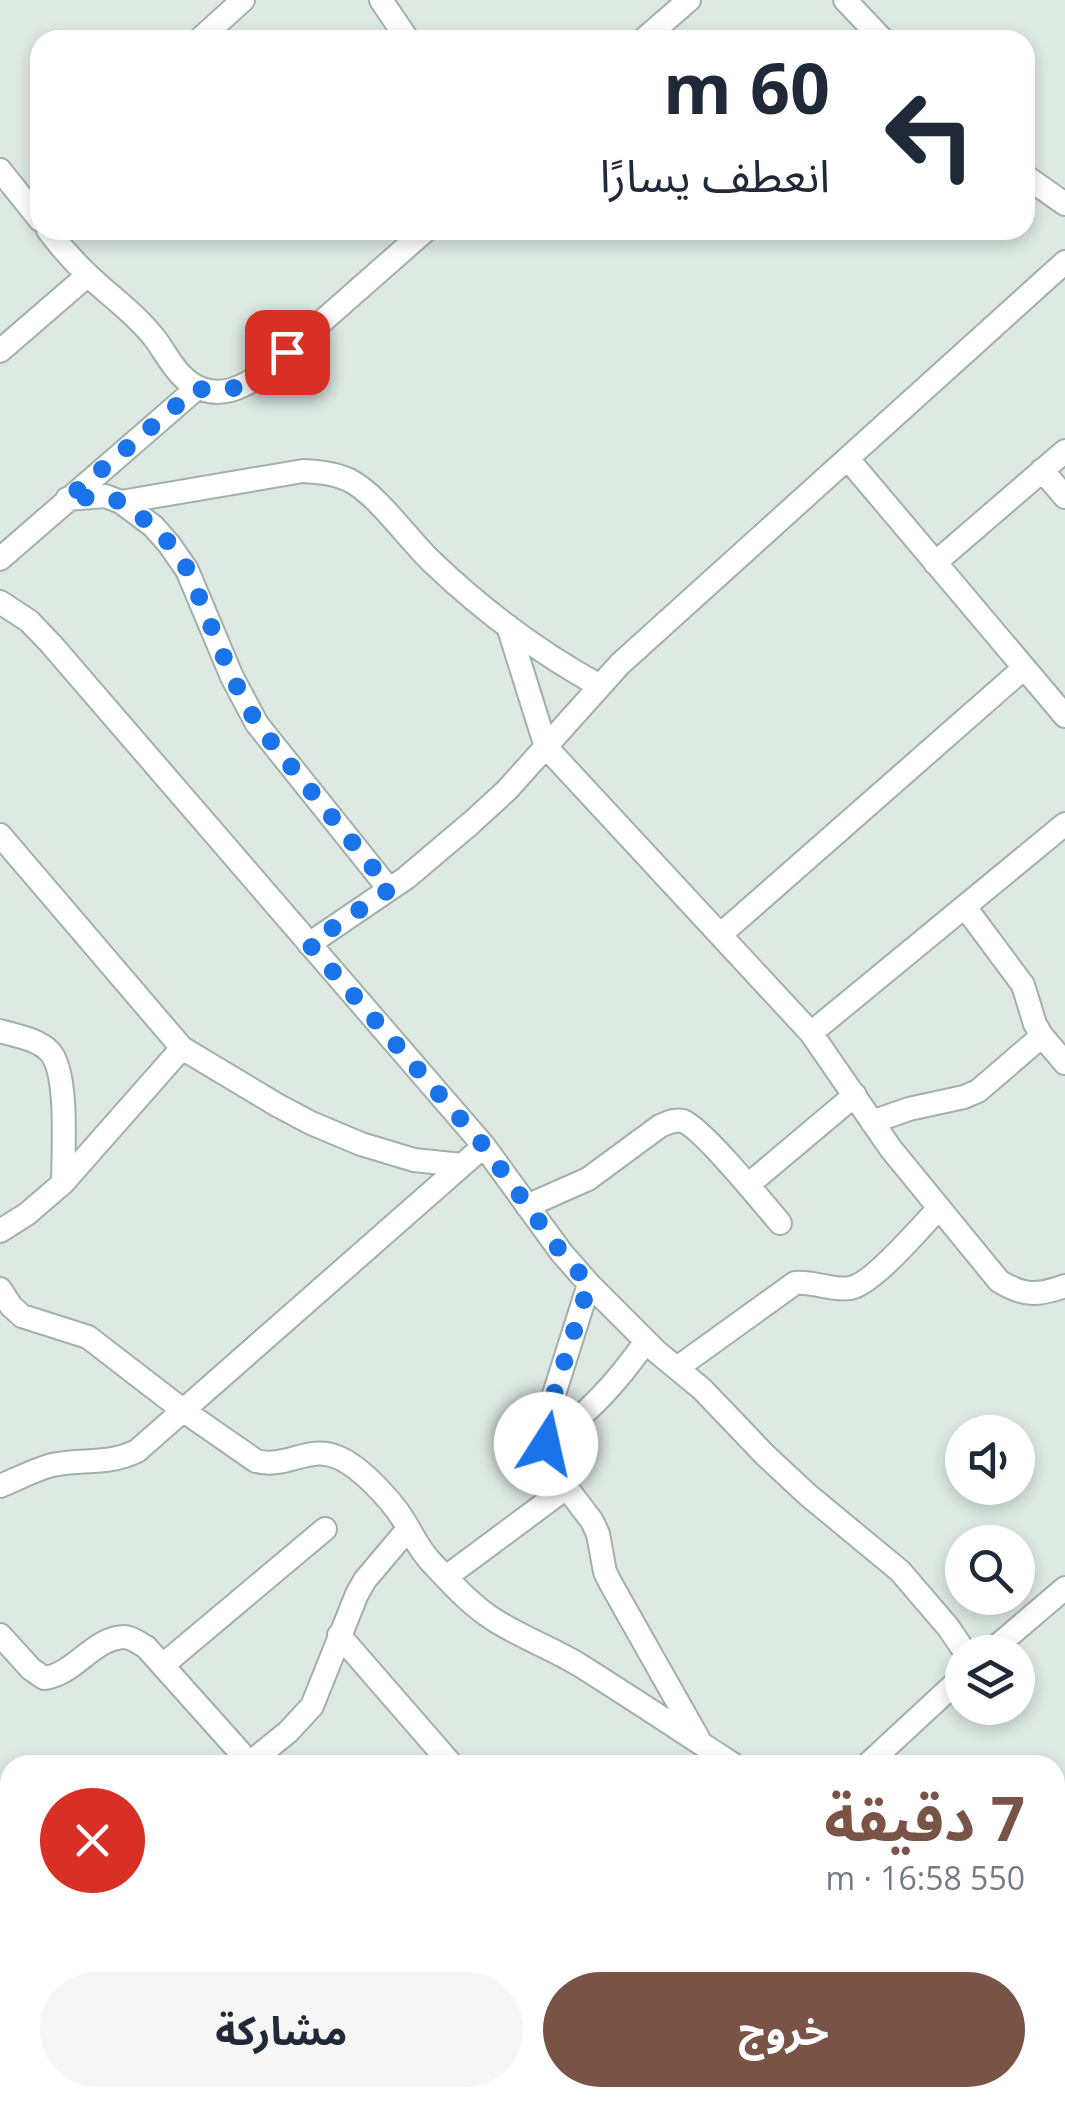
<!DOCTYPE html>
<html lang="ar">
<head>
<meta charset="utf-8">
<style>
	body { margin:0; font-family:"Open Sans","Noto Sans Arabic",sans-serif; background:#f6f6f7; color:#1f2937; direction:rtl; height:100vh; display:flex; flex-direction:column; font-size:38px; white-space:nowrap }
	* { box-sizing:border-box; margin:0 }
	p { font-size:32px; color:#747a83 }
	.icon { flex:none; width:55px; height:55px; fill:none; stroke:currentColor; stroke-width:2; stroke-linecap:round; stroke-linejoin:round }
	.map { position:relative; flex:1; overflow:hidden; direction:ltr }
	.sheet { position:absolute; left:0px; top:1755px; width:1065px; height:352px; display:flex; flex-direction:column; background:#fff; border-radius:30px 30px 0 0; box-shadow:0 5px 15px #0003; direction:rtl }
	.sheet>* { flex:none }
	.hud { position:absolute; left:30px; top:30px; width:1005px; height:210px; border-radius:30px; box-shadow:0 5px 15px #0003; direction:rtl; background:#fff; color:#1f2937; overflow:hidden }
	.fabs { position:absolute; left:945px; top:1415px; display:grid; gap:20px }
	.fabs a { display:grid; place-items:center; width:90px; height:90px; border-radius:50%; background:#fff; box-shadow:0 5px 15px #0003; font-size:50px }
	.pin { position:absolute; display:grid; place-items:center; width:85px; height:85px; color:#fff; margin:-42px; border-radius:20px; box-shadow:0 5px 15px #0006 }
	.me { position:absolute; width:110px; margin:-55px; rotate:10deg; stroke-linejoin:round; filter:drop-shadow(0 0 8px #0008) }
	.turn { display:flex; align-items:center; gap:35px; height:210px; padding:0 40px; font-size:45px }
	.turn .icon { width:130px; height:130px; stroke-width:2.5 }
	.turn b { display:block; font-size:70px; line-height:85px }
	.round { display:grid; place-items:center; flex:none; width:105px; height:105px; border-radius:52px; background:#f6f6f7 }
	.overview { display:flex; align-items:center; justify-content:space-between; height:170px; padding:0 40px }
	h1 { font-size:60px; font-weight:700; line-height:75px; color:#7a5347 }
	.button { display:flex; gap:20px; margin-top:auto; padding:20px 40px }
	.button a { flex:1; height:115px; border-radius:60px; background:#7a5347; color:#fff; font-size:40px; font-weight:700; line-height:115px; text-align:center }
	.button a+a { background:#f6f6f7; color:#1f2937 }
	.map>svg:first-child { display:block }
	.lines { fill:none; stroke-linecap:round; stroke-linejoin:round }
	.minor-casing { stroke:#a1b0ab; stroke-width:26 }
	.minor { stroke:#fff; stroke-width:22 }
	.route { stroke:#1a73e8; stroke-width:18; stroke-dasharray:0 32.4 }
</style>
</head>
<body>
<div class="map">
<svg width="1065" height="2106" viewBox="0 0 1065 2106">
	<rect width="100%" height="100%" fill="#dee9e4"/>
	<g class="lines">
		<!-- minor casing -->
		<g class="minor-casing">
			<path id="minor" d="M 381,0 L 408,40
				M 845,0 L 883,40
				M 199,40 L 243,0
				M 643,40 L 689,0
				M 0,170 L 40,220
				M 1025,176 L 1065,204
				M 48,230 C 60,246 74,262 89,276 C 111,297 137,315 156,340 C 169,358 179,381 202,389 C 223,397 242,387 260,376 L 426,230
				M 0,351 L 88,275
				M 848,459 L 1065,716
				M 1042,470 L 1065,497
				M 67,499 L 105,496 L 121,502 L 153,526 L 169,544 L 187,570 L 232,677 L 257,724 L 389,889
				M 121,502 L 303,471 C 319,472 334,473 349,480 C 377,494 407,538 431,561 C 482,610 538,652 600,686
				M 0,559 L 197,388
				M 935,563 L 1065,451
				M 0,602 L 29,621 L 51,644 L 484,1146 L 561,1252 L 589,1284 L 657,1352 L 702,1389 L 765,1455 L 808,1495 L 900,1571 L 948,1627 L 965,1652
				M 508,626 L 546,747 L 811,1033 L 891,1149 L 999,1281 C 1023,1296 1038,1296 1065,1286
				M 0,835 L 182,1048 L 277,1105 L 311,1123 L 361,1144 L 414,1160 L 462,1165
				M 965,907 L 1023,985 L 1035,1024 L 1042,1036 L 1065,1063
				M 720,935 L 1024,668
				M 309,944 L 406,878 L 471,823 L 507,790 L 620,664 L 1065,262
				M 0,1031 C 17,1036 38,1039 50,1052 C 69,1073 63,1153 63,1183
				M 811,1033 L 1065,824
				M 872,1122 L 909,1109 L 964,1097 L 978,1091 L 1042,1036
				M 748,1185 L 855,1095
				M 527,1206 L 588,1179 L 660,1126 C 668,1123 674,1119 683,1121 C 702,1128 764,1204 780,1223
				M 0,1231 L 27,1214 L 63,1183 L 182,1048
				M 589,1284 L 549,1410 L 545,1444 L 557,1475 L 592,1521 L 598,1534 L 605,1572 L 611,1584 L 698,1738
				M 0,1289 L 11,1306 L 22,1316 L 88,1337 L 184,1411 L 256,1461 C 286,1469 308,1445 337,1457 C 360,1466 390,1499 403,1519 C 413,1535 419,1550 432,1563 C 449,1581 467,1601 487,1615 C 516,1636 551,1647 581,1666 C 632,1698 683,1732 734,1765
				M 677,1368 L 795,1283 C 814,1281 832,1291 850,1288 C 872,1285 921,1227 938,1209
				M 545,1444 C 588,1414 616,1384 646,1341
				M 0,1486 C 17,1479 34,1470 52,1465 C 83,1458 105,1466 137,1451 L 484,1146
				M 446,1577 L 566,1488
				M 0,1635 L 31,1669 L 44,1678 C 74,1675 93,1638 124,1637 C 132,1637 140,1644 146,1647 L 240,1752 L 246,1765
				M 339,1635 L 452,1765
				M 990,1652 L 1065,1588
				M 163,1665 L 325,1529
				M 247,1765 L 288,1732 L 312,1706 L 357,1594 L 365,1580 L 408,1529
				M 867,1765 L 962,1677
				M 0,1900 L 10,1911
				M 1055,1988 L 1065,1995
				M 463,2098 L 469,2106
				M 374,2106 L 385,2098"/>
		</g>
		<!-- minor -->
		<use href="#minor" class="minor"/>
	</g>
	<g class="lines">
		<!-- route -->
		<path class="route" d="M 287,352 C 260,375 235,399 197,388 L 67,499 L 105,496 L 121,502 L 153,526 L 170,544 L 188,570 L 232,677 L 257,724 L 390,889 L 309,944 L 484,1146 L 561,1252 L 589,1284 L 549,1410 L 546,1444"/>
	</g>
</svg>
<div class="fabs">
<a><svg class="icon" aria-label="sound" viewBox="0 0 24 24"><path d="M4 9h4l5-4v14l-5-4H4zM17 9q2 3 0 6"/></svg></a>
<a><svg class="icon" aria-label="search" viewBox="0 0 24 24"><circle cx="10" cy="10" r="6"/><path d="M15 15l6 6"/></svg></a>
<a><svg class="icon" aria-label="layers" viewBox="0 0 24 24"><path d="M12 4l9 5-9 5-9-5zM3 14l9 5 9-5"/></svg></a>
</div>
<div class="pin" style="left:287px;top:352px;background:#d93025"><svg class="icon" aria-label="arrive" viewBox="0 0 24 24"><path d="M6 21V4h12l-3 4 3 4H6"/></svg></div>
<svg class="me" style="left:546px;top:1444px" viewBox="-20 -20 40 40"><circle r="19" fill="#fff"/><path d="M0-13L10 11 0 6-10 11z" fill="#1a73e8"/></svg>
<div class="hud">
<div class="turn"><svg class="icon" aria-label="left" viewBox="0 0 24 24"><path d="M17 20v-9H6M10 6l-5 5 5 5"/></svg><div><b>60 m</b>انعطف يسارًا</div></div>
</div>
<section class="sheet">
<div class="overview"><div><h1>7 دقيقة</h1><p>550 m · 16:58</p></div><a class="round" style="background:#d93025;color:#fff"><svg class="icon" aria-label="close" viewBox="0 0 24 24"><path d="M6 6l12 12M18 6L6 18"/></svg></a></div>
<div class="button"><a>خروج</a><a>مشاركة</a></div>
</section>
</div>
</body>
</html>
